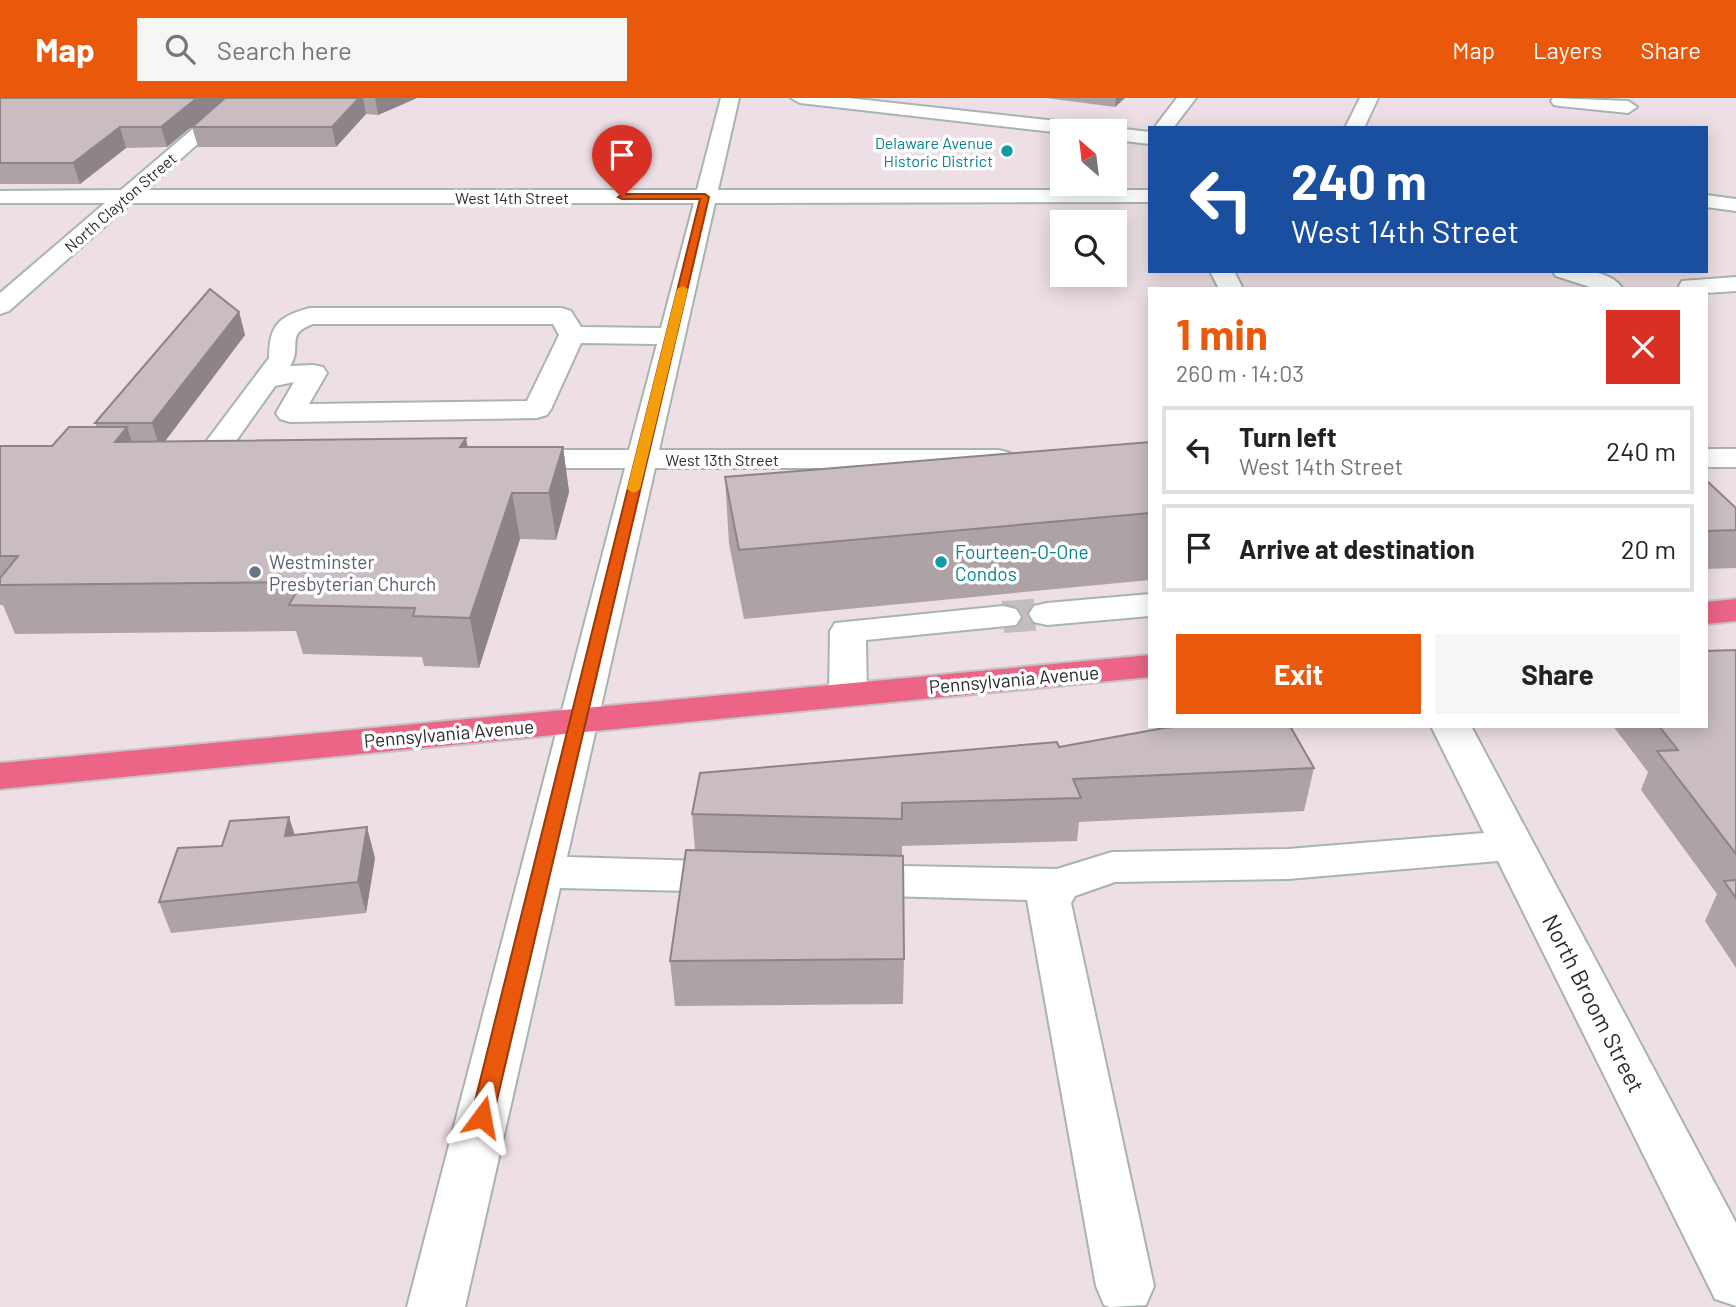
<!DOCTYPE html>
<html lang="en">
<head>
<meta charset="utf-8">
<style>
	body { margin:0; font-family:Barlow,sans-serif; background:#f6f6f6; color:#222; height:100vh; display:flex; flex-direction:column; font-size:26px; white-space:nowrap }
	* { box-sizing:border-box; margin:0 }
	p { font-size:23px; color:#767676 }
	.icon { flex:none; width:38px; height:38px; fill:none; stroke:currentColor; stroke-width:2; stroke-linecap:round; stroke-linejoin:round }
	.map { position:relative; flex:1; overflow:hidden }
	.details { position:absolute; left:1148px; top:189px; width:560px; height:441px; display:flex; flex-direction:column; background:#fff; border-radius:0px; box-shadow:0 4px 18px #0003 }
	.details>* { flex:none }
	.guide { position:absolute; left:1148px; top:28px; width:560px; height:147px; border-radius:0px; box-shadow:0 4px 18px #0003; background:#1a4fa0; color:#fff; overflow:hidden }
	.needle { width:46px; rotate:332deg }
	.tools { position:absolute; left:1050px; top:21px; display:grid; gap:14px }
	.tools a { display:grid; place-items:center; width:77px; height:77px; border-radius:0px; background:#fff; box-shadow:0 4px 18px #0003; font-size:35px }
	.pin { position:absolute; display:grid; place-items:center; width:60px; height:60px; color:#fff; margin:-72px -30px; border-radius:50% 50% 50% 0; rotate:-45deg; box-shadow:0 0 7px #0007 }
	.pin .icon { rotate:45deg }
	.me { position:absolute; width:77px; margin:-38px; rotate:13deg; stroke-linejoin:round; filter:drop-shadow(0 0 5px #0008) }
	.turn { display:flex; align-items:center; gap:24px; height:147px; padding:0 28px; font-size:32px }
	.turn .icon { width:91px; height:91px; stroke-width:2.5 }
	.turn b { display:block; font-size:49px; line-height:60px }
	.round { display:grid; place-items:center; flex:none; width:74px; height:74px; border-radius:0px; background:#f6f6f6 }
	.overview { display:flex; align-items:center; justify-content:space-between; height:119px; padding:0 28px }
	h1 { font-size:42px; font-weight:700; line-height:52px; color:#ea580c }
	.button { display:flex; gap:14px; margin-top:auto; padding:14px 28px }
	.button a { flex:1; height:80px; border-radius:0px; background:#ea580c; color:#fff; font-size:28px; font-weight:700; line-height:80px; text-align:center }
	.button a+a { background:#f6f6f6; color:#222 }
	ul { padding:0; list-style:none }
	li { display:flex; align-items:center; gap:21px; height:88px; margin:0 14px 10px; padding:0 14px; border:4px solid #e0e0e0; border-radius:0px }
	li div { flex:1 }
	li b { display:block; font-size:26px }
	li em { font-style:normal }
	header { display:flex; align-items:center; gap:42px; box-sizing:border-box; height:98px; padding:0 35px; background:#ea580c; color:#fff }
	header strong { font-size:33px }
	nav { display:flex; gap:38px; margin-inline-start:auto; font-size:24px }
	.search { width:490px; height:63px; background:#f6f6f6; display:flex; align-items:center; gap:18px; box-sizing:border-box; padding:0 24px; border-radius:0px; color:#767676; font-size:26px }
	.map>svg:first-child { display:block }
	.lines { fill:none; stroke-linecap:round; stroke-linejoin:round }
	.minor-tunnel { stroke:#c6bbc0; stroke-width:32; stroke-dasharray:32 17; stroke-linecap:butt }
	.minor-casing { stroke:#a8b4b1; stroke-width:4 }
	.major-casing { stroke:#c4c4c4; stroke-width:4 }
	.minor { fill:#fff; fill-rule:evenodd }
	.major { fill:#ec6587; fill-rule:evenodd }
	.wall { fill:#ada3a7 }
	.shaded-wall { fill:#8d8488 }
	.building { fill:#c9bdc2; stroke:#8d8488; stroke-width:2 }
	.route { fill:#ea580c; stroke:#983908; stroke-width:2 }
	.slow { fill:#f59e0b }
	.culture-dot { fill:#0f9aa8; stroke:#fff; stroke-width:2.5 }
	.worship-dot { fill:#6b7280; stroke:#fff; stroke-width:2.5 }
	.labels { text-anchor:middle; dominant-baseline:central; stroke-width:7; stroke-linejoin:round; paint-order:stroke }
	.far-culture-label { font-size:16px; fill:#0d838f; stroke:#fff; text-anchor:end }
	.far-street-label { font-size:16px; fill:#2c2c2c; stroke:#fff }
	.culture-label { font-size:19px; fill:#0d838f; stroke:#fff; text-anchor:start }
	.worship-label { font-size:19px; fill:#5b616d; stroke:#fff; text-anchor:start }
	.street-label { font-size:19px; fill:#2c2c2c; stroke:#fff }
	.near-street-label { font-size:23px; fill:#2c2c2c; stroke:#fff }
</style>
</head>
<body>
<header>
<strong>Map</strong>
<div class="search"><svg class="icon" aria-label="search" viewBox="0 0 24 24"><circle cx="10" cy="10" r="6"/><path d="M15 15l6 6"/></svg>Search here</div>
<nav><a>Map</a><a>Layers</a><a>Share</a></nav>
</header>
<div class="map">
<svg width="1736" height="1209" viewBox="0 0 1736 1209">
	<rect width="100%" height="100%" fill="#eddfe5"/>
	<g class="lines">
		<!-- minor-tunnel -->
		<path class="minor-tunnel" d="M 1003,519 L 1047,516"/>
		<!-- minor casing -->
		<g class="minor-casing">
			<path id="minor" d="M 229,0 L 249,0 L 146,92 L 697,92 L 721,0 L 739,0 L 718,92 L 1150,92 L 1150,104 L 715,105 L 659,352 L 999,352 L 1010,355 L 1014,361 L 1010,367 L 999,370 L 655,370 L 567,759 L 735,764 L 751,768 L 757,779 L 751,790 L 735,794 L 560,790 L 465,1209 L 407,1209 L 625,370 L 513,370 L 502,367 L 498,361 L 502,355 L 513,352 L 629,352 L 657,246 L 581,245 L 551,311 L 547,317 L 537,320 L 290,324 L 280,321 L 276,315 L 294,284 L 275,288 L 219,367 L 208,370 L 197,367 L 193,361 L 269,260 C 269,227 279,218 310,210 L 562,210 L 571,213 L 581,229 L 661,230 L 694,105 L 131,105 L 9,213 L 0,216 L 0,195 L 105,105 L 0,105 L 0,93 L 121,92 ZM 313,226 L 553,226 L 559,237 L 527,303 L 309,306 L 327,275 L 323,269 L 313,267 L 290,268 C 303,249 284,236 313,226 Z
				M 791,0 L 848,0 L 1092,27 L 1102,33 L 1062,35 L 800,5 Z
				M 1177,0 L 1196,0 L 1173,30 L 1154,30 Z
				M 1360,0 L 1378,0 L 1364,30 L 1345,30 Z
				M 1553,0 L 1628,3 L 1637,9 L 1628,15 L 1560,8 L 1554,7 L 1551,3 Z
				M 1115,30 L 1150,34 L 1150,46 L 1115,42 L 1115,33 L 1107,33 Z
				M 1706,97 L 1736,101 L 1736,113 L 1706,109 Z
				M 1210,173 L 1234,173 L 1243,191 L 1219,191 Z
				M 1552,173 C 1576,173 1608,169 1623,191 L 1596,191 L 1556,178 Z
				M 1736,179 L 1736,193 L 1706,195 L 1706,191 L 1681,191 L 1679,188 L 1682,183 Z
				M 1706,351 L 1736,351 L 1736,369 L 1706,369 Z
				M 1150,496 L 1150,518 L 1047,527 L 1034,524 L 1029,516 L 1034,508 L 1047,505 Z
				M 1003,508 L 1016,511 L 1021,519 L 1016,527 L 866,542 L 867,597 L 862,605 L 848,608 L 834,605 L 829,597 L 830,533 L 835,525 Z
				M 1431,628 L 1471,628 L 1736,1125 L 1736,1208 L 1715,1201 L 1498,763 L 1288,781 L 1115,784 L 1075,798 L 1071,805 L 1154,1188 L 1146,1207 L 1110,1209 L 1104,1207 L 1096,1188 L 1027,802 L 851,797 L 835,793 L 829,782 L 835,771 L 851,767 L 1057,771 L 1112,754 L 1288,751 L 1484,735 Z"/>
		</g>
		<!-- major casing -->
		<g class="major-casing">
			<path id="major" d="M 1736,501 L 1736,523 L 1706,526 L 1706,504 Z
				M 1150,557 L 1150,579 L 0,691 L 0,665 Z"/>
		</g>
		<!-- minor -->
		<use href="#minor" class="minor"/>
		<!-- major -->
		<use href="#major" class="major"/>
	</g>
	<!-- wall -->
	<path class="wall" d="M 0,0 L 417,0 L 378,17 L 366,16 L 336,49 L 198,49 L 192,29 L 210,14 L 167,49 L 126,50 L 80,86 L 0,86 Z
		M 1046,0 L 1125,0 L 1115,9 Z
		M 239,214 L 245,237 L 165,343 L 467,349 L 563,349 L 569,394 L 556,442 L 520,441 L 479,570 L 424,568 L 422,559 L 303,556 L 296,533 L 15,536 L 3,507 L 0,507 L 0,348 L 52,348 L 97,329 L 95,325 Z
		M 1150,344 L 1150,482 L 744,521 L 729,446 L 725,379 Z
		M 1706,382 L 1736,410 L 1736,470 L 1706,471 Z
		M 1736,552 L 1736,870 L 1705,823 L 1717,796 L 1641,692 L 1648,674 L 1613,628 L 1706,628 Z
		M 1059,649 L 1314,670 L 1304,713 L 1079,724 L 1077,743 L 902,748 L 904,861 L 903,906 L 675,908 L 670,863 L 695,752 L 692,716 Z
		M 294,737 L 375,760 L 366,815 L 171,835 L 159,804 L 222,748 Z"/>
	<!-- shaded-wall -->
	<path class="shaded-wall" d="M 197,0 L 226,0 L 167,49 L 161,29 Z
		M 359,0 L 363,0 L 366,16 L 336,49 L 332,29 Z
		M 375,0 L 417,0 L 378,17 Z
		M 1116,0 L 1125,0 L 1115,9 Z
		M 120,29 L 126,50 L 80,86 L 73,65 Z
		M 239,214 L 245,237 L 160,350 L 152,325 Z
		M 127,329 L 142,374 L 115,344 Z
		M 466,340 L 474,385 L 460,349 Z
		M 563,349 L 569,394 L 556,442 L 549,395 Z
		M 512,395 L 520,441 L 479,570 L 470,520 Z
		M 289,719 L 299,750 L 285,738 Z
		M 367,729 L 375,760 L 366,815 L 358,784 Z"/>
	<!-- building -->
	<path class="building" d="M 0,0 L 197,0 L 161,29 L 120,29 L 73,65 L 0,65 Z
		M 225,0 L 359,0 L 332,29 L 192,29 Z
		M 210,191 L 239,214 L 152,325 L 95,325 Z
		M 69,329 L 127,329 L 115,344 L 466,340 L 460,349 L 563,349 L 549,395 L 512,395 L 470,520 L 413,518 L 415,510 L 289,507 L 302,484 L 0,487 L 0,480 L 18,458 L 0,458 L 0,348 L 52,348 Z
		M 1150,344 L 1150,415 L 739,452 L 725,379 Z
		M 1706,382 L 1736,410 L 1736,432 L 1706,433 Z
		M 1736,552 L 1736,756 L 1657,653 L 1678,652 L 1659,628 L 1706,628 L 1706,553 Z
		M 1184,628 L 1290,628 L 1314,670 L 1073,681 L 1081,700 L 902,705 L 902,721 L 692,716 L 700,675 L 1057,644 L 1059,649 L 1164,630 Z
		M 289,719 L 285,738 L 367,729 L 358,784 L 159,804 L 178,750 L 222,748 L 230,723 Z
		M 686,752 L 903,758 L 904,861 L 670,863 Z
		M 1736,782 L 1736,800 L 1724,783 Z"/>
	<!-- route -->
	<path class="route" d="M 705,96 L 709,99 L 493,1019 L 490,1025 L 482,1028 L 475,1025 L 471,1019 L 700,101 L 622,101 L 618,99 L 622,96 Z"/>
	<!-- slow -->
	<path class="slow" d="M 683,188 L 688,191 L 640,391 L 634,395 L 627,391 L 677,191 Z"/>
	<!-- markers -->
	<g class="culture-dot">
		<circle cx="1007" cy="53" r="7"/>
		<circle cx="941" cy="464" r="7"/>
	</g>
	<circle class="worship-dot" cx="255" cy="474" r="7"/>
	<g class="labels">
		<!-- far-culture labels -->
		<g class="far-culture-label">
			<text x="993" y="44">Delaware Avenue<tspan x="993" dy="18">Historic District</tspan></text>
		</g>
		<!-- far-street labels -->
		<g class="far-street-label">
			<text x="512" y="99">West 14th Street</text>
			<text transform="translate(120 104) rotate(-41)">North Clayton Street</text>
			<text x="722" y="361">West 13th Street</text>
		</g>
		<!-- culture labels -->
		<g class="culture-label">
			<text x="955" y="453">Fourteen-O-One<tspan x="955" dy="22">Condos</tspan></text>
		</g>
		<!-- worship labels -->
		<g class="worship-label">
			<text x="269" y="463">Westminster<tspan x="269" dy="22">Presbyterian Church</tspan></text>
		</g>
		<!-- street labels -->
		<g class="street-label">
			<text transform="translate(1014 581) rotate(-5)">Pennsylvania Avenue</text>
			<text transform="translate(449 635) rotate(-5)">Pennsylvania Avenue</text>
		</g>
		<!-- near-street labels -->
		<g class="near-street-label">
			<text transform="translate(1594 905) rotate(63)">North Broom Street</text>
		</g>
	</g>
</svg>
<div class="tools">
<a><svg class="needle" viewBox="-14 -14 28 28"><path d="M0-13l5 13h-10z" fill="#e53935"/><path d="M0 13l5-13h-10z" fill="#767676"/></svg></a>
<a><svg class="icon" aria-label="search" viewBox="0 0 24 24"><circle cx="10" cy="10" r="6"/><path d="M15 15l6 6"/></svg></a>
</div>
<div class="pin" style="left:622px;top:99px;background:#d93025"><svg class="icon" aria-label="arrive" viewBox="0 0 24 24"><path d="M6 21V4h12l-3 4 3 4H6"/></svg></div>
<svg class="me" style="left:482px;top:1019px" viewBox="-20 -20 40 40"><path d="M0-17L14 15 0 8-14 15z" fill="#ea580c" stroke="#fff" stroke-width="4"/></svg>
<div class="guide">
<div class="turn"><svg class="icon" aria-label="left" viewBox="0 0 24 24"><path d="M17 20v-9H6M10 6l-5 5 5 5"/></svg><div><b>240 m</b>West 14th Street</div></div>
</div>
<section class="details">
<div class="overview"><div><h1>1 min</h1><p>260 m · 14:03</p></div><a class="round" style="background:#d93025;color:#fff"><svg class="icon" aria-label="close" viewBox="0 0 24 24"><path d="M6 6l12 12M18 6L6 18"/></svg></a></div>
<ul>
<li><svg class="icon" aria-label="left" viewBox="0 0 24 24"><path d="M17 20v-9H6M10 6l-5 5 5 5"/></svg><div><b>Turn left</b><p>West 14th Street</p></div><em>240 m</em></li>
<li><svg class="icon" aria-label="arrive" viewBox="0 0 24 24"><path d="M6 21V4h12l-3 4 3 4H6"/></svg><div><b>Arrive at destination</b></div><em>20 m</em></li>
</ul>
<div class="button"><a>Exit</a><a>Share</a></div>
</section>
</div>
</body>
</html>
